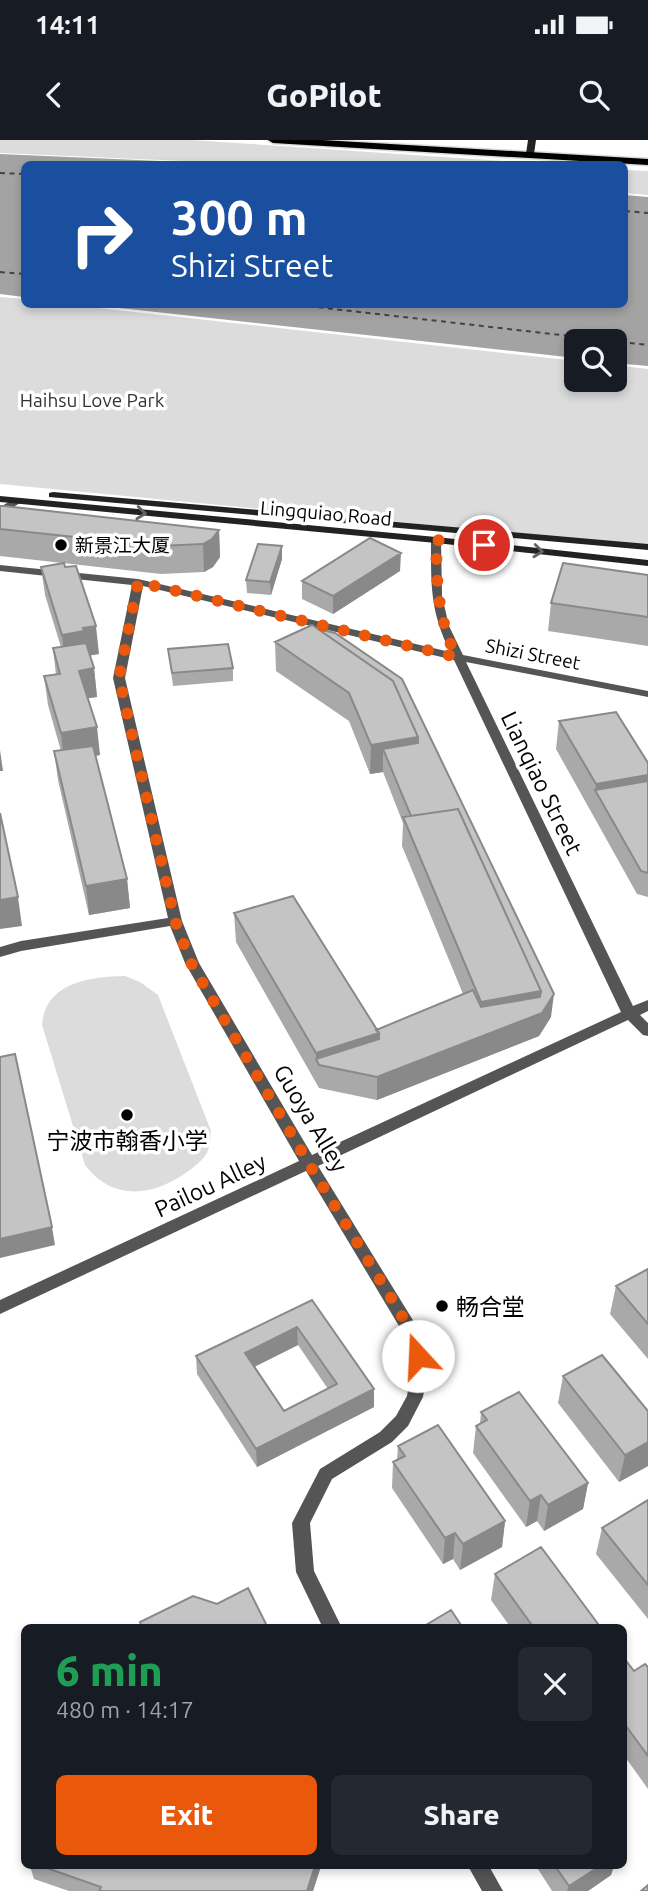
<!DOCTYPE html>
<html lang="en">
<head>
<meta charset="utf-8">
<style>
	body { margin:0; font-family:Ubuntu,"Noto Sans SC",sans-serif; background:#242831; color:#f1f3f6; height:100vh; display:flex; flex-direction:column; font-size:26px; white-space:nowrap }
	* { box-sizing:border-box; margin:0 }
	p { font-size:23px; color:#9ea1a6 }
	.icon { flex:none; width:38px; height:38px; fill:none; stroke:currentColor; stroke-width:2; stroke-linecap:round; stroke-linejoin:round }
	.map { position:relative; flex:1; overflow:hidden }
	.panel { position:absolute; left:21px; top:1484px; width:606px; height:245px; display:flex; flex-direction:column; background:#171b24; border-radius:10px; box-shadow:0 4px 10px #0003 }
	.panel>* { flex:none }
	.guide { position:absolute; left:21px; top:21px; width:607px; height:147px; border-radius:10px; box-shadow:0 4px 10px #0003; background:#1a4fa0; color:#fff; overflow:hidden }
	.tools { position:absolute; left:564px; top:189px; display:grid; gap:14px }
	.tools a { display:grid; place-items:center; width:63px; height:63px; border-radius:10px; background:#171b24; box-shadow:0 4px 10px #0003; font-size:35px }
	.pin { position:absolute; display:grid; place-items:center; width:60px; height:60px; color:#fff; margin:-30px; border:4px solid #fff; border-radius:50%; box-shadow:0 2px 7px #0007 }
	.me { position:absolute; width:77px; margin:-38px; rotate:340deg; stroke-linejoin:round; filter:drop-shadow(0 0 5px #0008) }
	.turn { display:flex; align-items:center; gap:24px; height:147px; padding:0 35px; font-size:32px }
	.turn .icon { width:91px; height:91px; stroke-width:2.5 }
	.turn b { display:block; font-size:49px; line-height:60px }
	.round { display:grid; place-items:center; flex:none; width:74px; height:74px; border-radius:10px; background:#242831 }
	.summary { display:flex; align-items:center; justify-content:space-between; height:119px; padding:0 35px }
	h1 { font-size:42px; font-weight:800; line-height:52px; color:#1e9e55 }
	.action { display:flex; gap:14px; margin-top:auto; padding:14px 35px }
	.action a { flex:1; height:80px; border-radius:10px; background:#ea580c; color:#fff; font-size:28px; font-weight:800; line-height:80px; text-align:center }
	.action a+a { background:#242831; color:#f1f3f6 }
	.status { display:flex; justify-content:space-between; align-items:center; height:49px; padding:0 35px; background:#171b24; direction:ltr }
	.status svg { height:19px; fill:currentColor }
	header { display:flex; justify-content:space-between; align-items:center; height:91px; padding:0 35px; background:#171b24; font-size:32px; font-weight:800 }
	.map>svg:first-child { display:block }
	.green { fill:#dcdcdc }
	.water { fill:#a3a3a3 }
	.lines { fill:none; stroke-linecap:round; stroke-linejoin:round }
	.ferry { stroke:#444; stroke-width:2; stroke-dasharray:5 4.5; stroke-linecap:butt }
	.primary-casing { stroke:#dbdbdb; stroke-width:3 }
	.street { fill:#555; fill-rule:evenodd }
	.secondary { fill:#222; fill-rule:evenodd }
	.primary { fill:#000; fill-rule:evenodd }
	.wall { fill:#a9a9a9; fill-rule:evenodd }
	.shaded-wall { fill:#898989 }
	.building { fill:#c4c4c4; stroke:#898989; stroke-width:2; fill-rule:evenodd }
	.oneway { stroke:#646464 }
	.route { stroke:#ea580c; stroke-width:12; stroke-dasharray:0 21.6 }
	.poi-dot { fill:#000; stroke:#fff; stroke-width:2.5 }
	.labels { text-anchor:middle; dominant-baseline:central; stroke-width:7; stroke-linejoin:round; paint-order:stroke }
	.far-park-label { font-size:19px; fill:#333; stroke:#fff }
	.far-street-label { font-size:19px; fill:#000; stroke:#fff }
	.far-poi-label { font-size:19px; fill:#000; stroke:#fff; text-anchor:start }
	.street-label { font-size:23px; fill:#000; stroke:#fff }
	.poi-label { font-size:23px; fill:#000; stroke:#fff }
</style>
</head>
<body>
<div class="status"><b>14:11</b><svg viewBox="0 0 49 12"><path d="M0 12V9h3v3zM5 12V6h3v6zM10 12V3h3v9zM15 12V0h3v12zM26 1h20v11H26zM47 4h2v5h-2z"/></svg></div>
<header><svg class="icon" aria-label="back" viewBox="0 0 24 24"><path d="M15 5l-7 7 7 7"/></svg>GoPilot<svg class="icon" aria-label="search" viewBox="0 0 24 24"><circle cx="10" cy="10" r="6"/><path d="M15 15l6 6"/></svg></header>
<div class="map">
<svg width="648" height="1751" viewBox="0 0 648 1751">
	<rect width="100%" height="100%" fill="#fff"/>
	<!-- green -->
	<path class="green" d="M 0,0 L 191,0 L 549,24 L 253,24 L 0,13 Z
		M 625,30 L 648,31 L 648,55 L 625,53 Z
		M 0,157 L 24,159 L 24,164 L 71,165 L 576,221 L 576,240 L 614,240 L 614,225 L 648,229 L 648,406 L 0,344 Z
		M 125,836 L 140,842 L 158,855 L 211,991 C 210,997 210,1007 207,1013 C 203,1020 194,1027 187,1032 C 154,1056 113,1062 85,1025 L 42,885 C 45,842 90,837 125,836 Z"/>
	<!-- water -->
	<path class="water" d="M 0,14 L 229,24 L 24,24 L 24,157 L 0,154 Z
		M 625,55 L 648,57 L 648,226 L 614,223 L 614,201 L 576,201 L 576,218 L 92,165 L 625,164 Z"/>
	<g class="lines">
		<!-- ferry -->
		<path class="ferry" d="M 0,33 L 24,34
			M 625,71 L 648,73
			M 0,132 L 24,134
			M 290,164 L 648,205"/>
		<!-- primary casing -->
		<g class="primary-casing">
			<path id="primary" d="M 268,0 L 322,0 L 648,19 L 648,25 L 273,3 Z"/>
		</g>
		<!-- street -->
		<path class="street" d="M 16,358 L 21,361 L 20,363 L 0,375 L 0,367 Z
			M 436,397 L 441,400 L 442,456 L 449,486 L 463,515 L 648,551 L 648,557 L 466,522 L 633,866 L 648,860 L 648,871 L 640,875 L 648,883 L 648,896 L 643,895 L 628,880 L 318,1026 L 419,1190 L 426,1216 L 427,1233 L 423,1257 L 408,1286 L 392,1302 L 332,1339 L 310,1383 L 314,1431 L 342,1488 L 323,1488 L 296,1432 L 292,1383 L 320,1329 L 380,1292 L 396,1276 L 407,1256 L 411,1233 L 405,1196 L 306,1031 L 0,1174 L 0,1160 L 299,1021 L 185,823 L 170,786 L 21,811 L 0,817 L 0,807 L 21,801 L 168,778 L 113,538 L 132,445 L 0,431 L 0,425 L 138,439 L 450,512 C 430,470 431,446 431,400 ZM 143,446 L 454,520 L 621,872 L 312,1015 L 199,823 L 182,781 L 125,538 Z
			M 468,1726 L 489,1726 L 503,1751 L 482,1751 Z"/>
		<!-- secondary -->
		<path class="secondary" d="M 528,0 L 536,0 L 534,14 L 530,16 L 526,14 Z
			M 53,352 L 648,404 L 648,410 L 49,357 L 49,353 Z
			M 0,356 L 436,397 L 648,420 L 648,426 L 436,403 L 0,362 Z"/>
		<!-- primary -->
		<use href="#primary" class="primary"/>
	</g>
	<!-- wall -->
	<path class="wall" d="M 0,366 L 219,390 L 220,417 L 213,427 L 204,432 L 161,434 L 0,416 Z
		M 282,406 L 282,419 L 271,455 L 247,453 L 246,440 Z
		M 41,427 L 99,514 L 90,515 L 94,528 L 97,557 L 88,558 L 100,615 L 95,616 L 127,739 L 130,768 L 89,775 L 58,640 L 54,611 L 61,611 L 48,565 L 44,536 L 56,535 L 53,508 L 61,507 L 45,455 Z
		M 400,431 L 333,474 L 302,459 L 302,441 Z
		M 648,435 L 648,506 L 548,491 L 551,463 Z
		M 312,485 L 551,877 L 539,896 L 377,960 L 319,948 L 236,802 L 234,773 L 376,890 L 463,854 L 402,706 L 403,683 L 383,632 L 370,634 L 349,581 L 276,531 L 275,502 Z
		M 168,509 L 233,528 L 233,541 L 173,546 Z
		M 559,581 L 648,623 L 648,757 L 637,754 L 556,609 Z
		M 648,1129 L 648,1219 L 610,1174 L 616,1146 Z
		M 312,1160 L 374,1249 L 374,1267 L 257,1327 L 197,1234 L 196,1216 ZM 298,1205 L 328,1249 L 284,1271 L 254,1227 Z
		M 563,1236 L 648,1271 L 648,1326 L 619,1342 L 558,1263 Z
		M 481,1272 L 588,1343 L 583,1369 L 544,1391 L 537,1381 L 526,1387 L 473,1313 L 476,1286 L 480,1284 Z
		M 398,1306 L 505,1381 L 502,1407 L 460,1430 L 453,1419 L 443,1424 L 392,1348 L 393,1322 L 397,1319 Z
		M 648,1360 L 648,1479 L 596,1414 L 602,1388 Z
		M 495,1434 L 601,1488 L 511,1488 L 491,1460 Z
		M 623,1517 L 634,1531 L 648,1527 L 648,1649 L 623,1614 Z
		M 30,1726 L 321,1726 L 313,1751 L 69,1751 L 34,1739 Z
		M 536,1726 L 614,1726 L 611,1735 L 588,1751 L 552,1751 Z"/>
	<!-- shaded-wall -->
	<path class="shaded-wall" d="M 219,390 L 220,417 L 213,427 L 204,432 L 203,404 Z
		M 282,406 L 282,419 L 271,455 L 270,442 Z
		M 401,413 L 400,431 L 333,474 L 333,456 Z
		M 96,486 L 99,514 L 87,516 L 65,523 L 62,495 L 83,488 Z
		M 94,528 L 97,557 L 82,559 L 79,531 Z
		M 97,587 L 100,615 L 64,621 L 61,593 Z
		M 418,597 L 417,626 L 383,609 L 383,632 L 370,634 L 371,605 Z
		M 0,610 L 3,631 L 0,631 Z
		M 648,635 L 648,663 L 595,650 L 592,673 L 596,644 Z
		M 127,739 L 130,768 L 89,775 L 86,746 Z
		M 18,757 L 22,786 L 0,789 L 0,760 Z
		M 541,851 L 554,854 L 551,877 L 539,896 L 377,960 L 377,937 L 479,890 L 481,862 Z
		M 379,893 L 378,922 L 316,919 L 316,913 Z
		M 52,1087 L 55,1105 L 0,1118 L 0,1099 Z
		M 297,1187 L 298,1205 L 246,1231 L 245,1213 Z
		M 374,1249 L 374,1267 L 257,1327 L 256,1309 Z
		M 648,1302 L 648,1326 L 619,1342 L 625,1315 Z
		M 588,1343 L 583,1369 L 544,1391 L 548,1365 Z
		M 541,1355 L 537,1381 L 526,1387 L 530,1361 Z
		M 505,1381 L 502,1407 L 460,1430 L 463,1404 Z
		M 455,1393 L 453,1419 L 443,1424 L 445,1398 Z
		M 315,1726 L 321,1726 L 313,1751 L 307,1751 Z
		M 600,1726 L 614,1726 L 611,1735 L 588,1751 L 567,1751 L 569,1746 Z"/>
	<!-- building -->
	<path class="building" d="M 0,366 L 4,366 L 219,390 L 212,399 L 203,404 L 159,406 L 0,389 Z
		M 370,398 L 401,413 L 333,456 L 302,441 Z
		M 258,404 L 282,406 L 270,442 L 246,440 Z
		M 64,423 L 65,427 L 76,426 L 96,486 L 83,488 L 84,491 L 62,495 L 41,427 Z
		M 563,423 L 648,435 L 648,477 L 551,463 Z
		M 312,485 L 393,541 L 418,597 L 371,605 L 349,553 L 275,502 Z
		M 318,489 L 335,493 L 402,539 L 554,854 L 542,873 L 377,937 L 319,925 L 316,919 L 379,899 L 379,893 L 376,890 L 473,850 L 481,867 L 540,857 L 541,851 L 458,669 L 411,676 L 383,609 L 418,603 L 418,597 L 393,541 Z
		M 86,503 L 94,528 L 79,531 L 97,587 L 61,593 L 44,536 L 60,534 L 53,508 Z
		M 228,504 L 233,528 L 172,533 L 168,509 Z
		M 616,572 L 648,623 L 648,635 L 596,644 L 559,581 Z
		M 93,606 L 127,739 L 86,746 L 54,611 Z
		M 648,641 L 648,733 L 641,731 L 595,650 Z
		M 458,669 L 541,851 L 481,862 L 403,677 Z
		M 0,673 L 18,757 L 0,760 Z
		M 293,756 L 379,893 L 316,913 L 234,773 Z
		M 15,914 L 52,1087 L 0,1099 L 0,917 Z
		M 648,1129 L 648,1184 L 616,1146 Z
		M 312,1160 L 374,1249 L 256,1309 L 196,1216 ZM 297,1187 L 337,1244 L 284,1271 L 245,1213 Z
		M 602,1215 L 648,1271 L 648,1302 L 625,1315 L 563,1236 Z
		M 519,1252 L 588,1343 L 548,1365 L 541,1355 L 530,1361 L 476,1286 L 487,1280 L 481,1272 Z
		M 438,1285 L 505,1381 L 463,1404 L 455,1393 L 445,1398 L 393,1322 L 405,1316 L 398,1306 Z
		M 648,1360 L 648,1445 L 602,1388 Z
		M 541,1407 L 601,1488 L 534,1488 L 495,1434 Z
		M 248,1448 L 268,1488 L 142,1488 L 140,1482 L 193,1456 L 217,1464 Z
		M 451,1470 L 463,1488 L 421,1488 Z
		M 623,1517 L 634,1531 L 645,1524 L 648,1527 L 648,1616 L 623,1582 Z
		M 41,1726 L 315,1726 L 307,1751 L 99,1751 L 101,1747 Z
		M 555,1726 L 600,1726 L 569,1746 Z
		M 648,1745 L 648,1751 L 641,1751 Z"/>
	<!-- one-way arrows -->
	<defs><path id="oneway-chevron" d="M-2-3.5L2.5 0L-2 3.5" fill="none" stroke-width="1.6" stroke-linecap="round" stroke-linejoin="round" transform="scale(1.75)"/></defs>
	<g class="oneway">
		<use href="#oneway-chevron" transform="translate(141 373) rotate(6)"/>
		<use href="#oneway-chevron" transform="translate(538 411) rotate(6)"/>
	</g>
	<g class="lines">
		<!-- route -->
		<path class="route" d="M 418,1216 L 413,1195 L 393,1161 L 309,1024 L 191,823 L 175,781 L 119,538 L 138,442 L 456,517 C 437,473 437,447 436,400 L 484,405"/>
	</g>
	<!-- markers -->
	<g class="poi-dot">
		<circle cx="61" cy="405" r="7"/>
		<circle cx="127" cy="975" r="7"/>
		<circle cx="442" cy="1166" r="7"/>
	</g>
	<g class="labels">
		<!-- far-park labels -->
		<g class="far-park-label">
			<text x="92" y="260">Haihsu Love Park</text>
		</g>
		<!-- far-street labels -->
		<g class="far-street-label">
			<text transform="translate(326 373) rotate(5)">Lingquiao Road</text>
			<text transform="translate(533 514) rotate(11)">Shizi Street</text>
		</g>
		<!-- far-poi labels -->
		<g class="far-poi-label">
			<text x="75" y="405">新景江大厦</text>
		</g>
		<!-- street labels -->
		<g class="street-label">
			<text transform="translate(542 643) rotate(64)">Lianqiao Street</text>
			<text transform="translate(311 978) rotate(59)">Guoya Alley</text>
			<text transform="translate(210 1045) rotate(-25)">Pailou Alley</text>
		</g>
		<!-- poi labels -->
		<g class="poi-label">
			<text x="127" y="1000">宁波市翰香小学</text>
			<text x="456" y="1166" text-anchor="start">畅合堂</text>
		</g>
	</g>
</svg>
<div class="tools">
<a><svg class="icon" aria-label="search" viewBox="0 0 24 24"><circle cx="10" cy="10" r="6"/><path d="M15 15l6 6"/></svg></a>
</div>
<div class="pin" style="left:484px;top:405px;background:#d93025"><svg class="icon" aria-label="arrive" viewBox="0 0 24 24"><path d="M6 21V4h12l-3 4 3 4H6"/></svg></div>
<svg class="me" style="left:418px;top:1216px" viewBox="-20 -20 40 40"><circle r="19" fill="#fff"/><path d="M0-13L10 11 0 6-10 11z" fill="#ea580c"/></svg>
<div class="guide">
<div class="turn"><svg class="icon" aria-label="right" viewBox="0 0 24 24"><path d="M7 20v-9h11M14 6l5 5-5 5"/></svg><div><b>300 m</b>Shizi Street</div></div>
</div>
<section class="panel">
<div class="summary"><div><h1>6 min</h1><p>480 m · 14:17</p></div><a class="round"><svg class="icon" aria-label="close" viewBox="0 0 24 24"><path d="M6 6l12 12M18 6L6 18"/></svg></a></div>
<div class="action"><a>Exit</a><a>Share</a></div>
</section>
</div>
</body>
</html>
